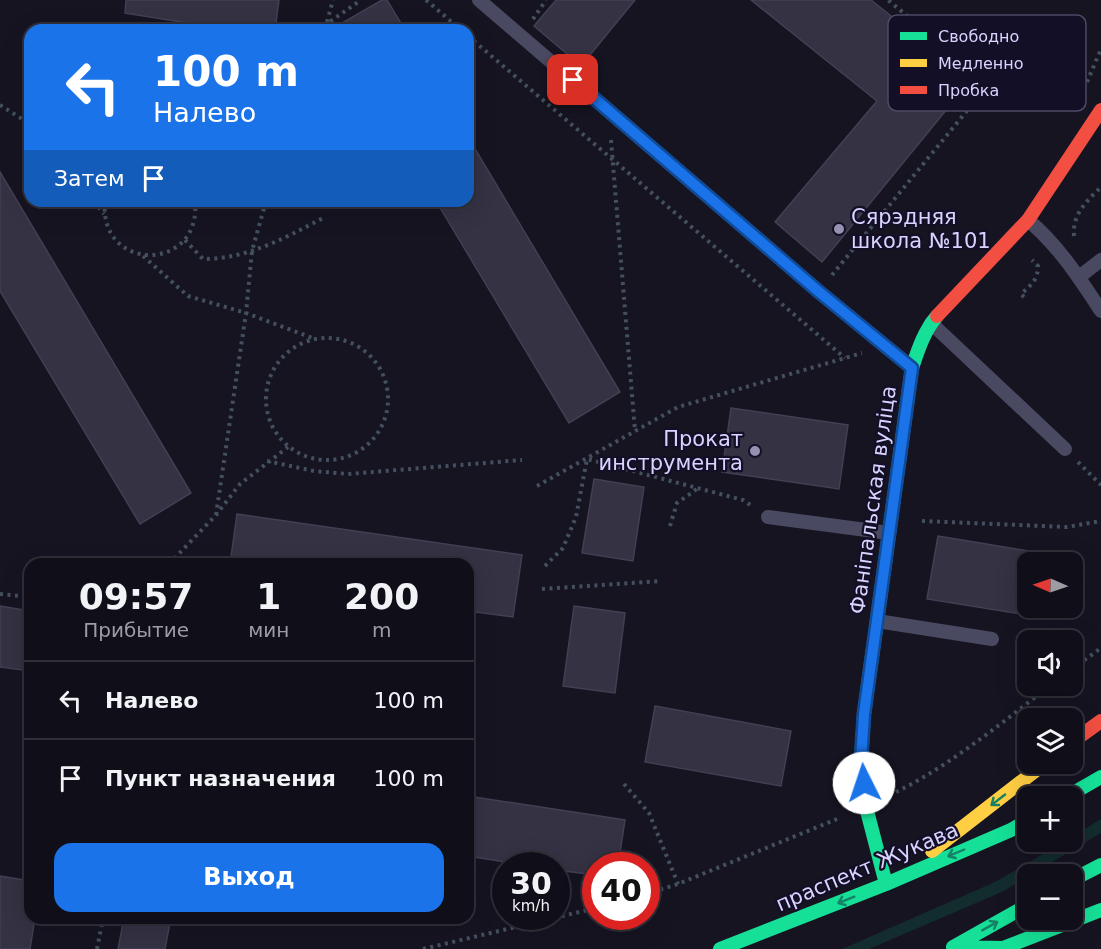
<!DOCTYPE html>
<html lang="ru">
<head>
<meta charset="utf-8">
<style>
	body { margin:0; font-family:"DejaVu Sans",sans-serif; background:#191822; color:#f1f3f6; height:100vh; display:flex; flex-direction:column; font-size:22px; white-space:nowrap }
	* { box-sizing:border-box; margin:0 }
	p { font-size:20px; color:#9c9ca2 }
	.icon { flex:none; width:33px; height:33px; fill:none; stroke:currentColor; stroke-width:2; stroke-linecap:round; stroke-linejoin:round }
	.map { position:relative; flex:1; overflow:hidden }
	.drawer { position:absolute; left:24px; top:558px; width:450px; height:366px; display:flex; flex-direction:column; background:#100f19; border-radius:18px; box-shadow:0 6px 24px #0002,0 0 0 2px #302f38 }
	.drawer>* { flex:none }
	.guide { position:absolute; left:24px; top:24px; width:450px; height:183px; border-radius:18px; box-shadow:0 6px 24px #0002,0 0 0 2px #302f38; background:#1a73e8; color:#fff; overflow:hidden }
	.needle { width:39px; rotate:272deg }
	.fabs { position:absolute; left:1017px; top:552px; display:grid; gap:12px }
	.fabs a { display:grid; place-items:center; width:66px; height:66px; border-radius:12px; background:#100f19; box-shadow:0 6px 24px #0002,0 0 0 2px #302f38; font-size:30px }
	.speed { position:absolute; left:492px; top:852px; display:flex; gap:12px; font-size:30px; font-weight:700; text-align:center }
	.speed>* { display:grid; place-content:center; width:78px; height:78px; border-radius:50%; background:#100f19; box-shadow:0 6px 24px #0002,0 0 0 2px #302f38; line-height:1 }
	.speed small { font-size:15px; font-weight:400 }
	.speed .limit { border:9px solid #d22; background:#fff; color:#111 }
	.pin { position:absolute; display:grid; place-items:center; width:51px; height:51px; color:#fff; margin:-26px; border-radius:12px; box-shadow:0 3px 9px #0006 }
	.me { position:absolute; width:66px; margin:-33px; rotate:356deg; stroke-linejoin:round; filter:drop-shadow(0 0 4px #0008) }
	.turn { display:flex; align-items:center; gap:21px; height:126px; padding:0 30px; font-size:27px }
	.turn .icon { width:78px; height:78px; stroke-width:2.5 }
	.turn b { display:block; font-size:42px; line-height:51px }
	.then { display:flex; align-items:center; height:57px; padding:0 30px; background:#0003; gap:12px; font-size:22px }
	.eta { display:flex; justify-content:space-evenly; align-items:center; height:102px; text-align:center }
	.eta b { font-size:36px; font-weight:700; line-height:42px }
	.action { display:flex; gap:12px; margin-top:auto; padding:12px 30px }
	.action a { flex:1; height:69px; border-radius:18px; background:#1a73e8; color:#fff; font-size:24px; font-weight:700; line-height:69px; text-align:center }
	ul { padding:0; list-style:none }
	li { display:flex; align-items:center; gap:18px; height:78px; padding:0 30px; border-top:2px solid #302f38 }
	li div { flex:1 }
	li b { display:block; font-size:22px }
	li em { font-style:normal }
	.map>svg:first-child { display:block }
	.green { fill:#132c2d }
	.building { fill:#343243; stroke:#433f54; stroke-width:1.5 }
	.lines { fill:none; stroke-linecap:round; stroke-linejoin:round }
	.path { stroke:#44505f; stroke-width:4; stroke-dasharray:3 4.5; stroke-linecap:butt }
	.lane { stroke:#4a4962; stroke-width:14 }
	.fast { stroke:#16e098; stroke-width:14 }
	.slow { stroke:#ffcf43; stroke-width:14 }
	.jam { stroke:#f24e42; stroke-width:14 }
	.oneway { stroke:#158265 }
	.route-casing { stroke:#114b97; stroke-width:15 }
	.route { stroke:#1a73e8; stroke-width:10 }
	.poi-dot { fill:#9591b1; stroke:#130f26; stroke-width:2 }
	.labels { text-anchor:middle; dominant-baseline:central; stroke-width:4.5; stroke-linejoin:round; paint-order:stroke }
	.poi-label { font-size:21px; fill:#d9d4ff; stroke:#130f26; text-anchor:start }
	.street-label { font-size:21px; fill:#d9d4ff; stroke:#130f26 }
	.key { fill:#130f26; stroke:#4e4a67; stroke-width:1.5 }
	.key-label { font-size:16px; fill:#d9d4ff }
</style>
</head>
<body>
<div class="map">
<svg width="1101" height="949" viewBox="0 0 1101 949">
	<rect width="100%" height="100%" fill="#161421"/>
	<!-- green -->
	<path class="green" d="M 1101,819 L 1101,833 L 1032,874 L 1028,874 L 1027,877 L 1004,891 L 869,949 L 842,949 L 995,882 L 1064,842 L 1072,842 L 1073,836 Z"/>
	<!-- building -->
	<path class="building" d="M 126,0 L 279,0 L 275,30 L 232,30 L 125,13 Z
		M 382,0 L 387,0 L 405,30 L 330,30 Z
		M 556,0 L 635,0 L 581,66 L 534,26 Z
		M 751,0 L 871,0 L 959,70 L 934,97 L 947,109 L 822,262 L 775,222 L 877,101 Z
		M 468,137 L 620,392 L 569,423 L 436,201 L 468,201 Z
		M 0,172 L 191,493 L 140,524 L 0,291 Z
		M 731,408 L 848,425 L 839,489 L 722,472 Z
		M 594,479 L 644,487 L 633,561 L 582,553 Z
		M 237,514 L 522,555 L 513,617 L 468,611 L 468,564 L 230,564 Z
		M 938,536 L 1028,551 L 1028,615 L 927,599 Z
		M 0,606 L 30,611 L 30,671 L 0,667 Z
		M 574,606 L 625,613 L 615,693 L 563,686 Z
		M 655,706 L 791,731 L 781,786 L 645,762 Z
		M 468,796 L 625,820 L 618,866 L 596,866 L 596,875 L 556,870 L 556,866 L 530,866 L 468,856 Z
		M 0,876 L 30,881 L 30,918 L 35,918 L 30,949 L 0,949 Z
		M 124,918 L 171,918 L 165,949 L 118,949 Z"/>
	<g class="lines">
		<!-- path -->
		<path class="path" d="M 426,0 L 461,30
			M 533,19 L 546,0
			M 327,22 L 333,0
			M 318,30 L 361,0
			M 468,36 L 845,358
			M 1087,82 L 1101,49
			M 0,105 L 30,124
			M 611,140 L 635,431
			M 94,201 L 104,214
			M 105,201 C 98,273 202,273 195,201
			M 241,201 L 264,209
			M 1074,236 C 1072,214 1087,201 1101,187
			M 185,240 L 203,259 C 247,259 285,238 323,218
			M 143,256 L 188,296 L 246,313 L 315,339
			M 832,275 L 989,84 L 888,0
			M 1024,297 L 1021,294 C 1031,285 1038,280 1038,266 L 1032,260
			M266 399a61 61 0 1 1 122 0a61 61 0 1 1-122 0Z
			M 267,461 L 314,471 L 348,474 L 522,460
			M 1078,462 L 1101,485
			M 537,486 L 678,407 L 862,353
			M 216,515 L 246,313 L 252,251 L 266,201
			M 922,521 L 1067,527 L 1101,521
			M 670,526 L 677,503 L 697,489
			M 169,564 L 216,515 L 240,484 L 288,447
			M 545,566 L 563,548 L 576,517 L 587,459 L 743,500 L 752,506
			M 542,589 L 660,581
			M 0,594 L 30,597
			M 1072,669 L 1101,648
			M 624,784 L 649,813 L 678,884
			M 896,792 C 951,765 1001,723 1050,686
			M 646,894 L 678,884 L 837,819
			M 97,949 L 103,918
			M 423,949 L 596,908"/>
		<!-- lane -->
		<path class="lane" d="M 479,0 L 818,291 L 912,368
			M 1028,220 C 1058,245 1080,279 1101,311
			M 1079,277 L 1101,260
			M 931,323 L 1065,449
			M 768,517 L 889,533
			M 877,621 L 992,639"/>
		<!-- fast -->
		<path class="fast" d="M 1068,796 L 1101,777
			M 1072,880 L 1101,865
			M 886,884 L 866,807 L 861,760 L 864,714 L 912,368 C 918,350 924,331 937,316
			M 953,947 L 1003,948 L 1101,910
			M 953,947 L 1028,905
			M 720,949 L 886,884 L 1011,830 L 1028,820"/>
		<!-- slow -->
		<path class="slow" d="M 932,851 L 1044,764"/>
		<!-- jam -->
		<path class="jam" d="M 937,316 L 1028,220 L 1101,110
			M 1072,742 L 1101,721"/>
	</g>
	<!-- one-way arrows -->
	<defs><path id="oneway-shaft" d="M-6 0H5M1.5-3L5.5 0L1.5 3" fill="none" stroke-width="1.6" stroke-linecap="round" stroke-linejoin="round" transform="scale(1.5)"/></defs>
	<g class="oneway">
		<use href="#oneway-shaft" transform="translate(998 800) rotate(142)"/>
		<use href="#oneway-shaft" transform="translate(956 853) rotate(157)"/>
		<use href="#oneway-shaft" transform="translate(846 900) rotate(158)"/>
		<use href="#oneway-shaft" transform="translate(990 926) rotate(-29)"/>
	</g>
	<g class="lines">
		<!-- route casing -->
		<g class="route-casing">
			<path id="route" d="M 573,80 L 818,291 L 912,368 L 864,714 L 861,760 L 864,783"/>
		</g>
		<!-- route -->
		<use href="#route" class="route"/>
	</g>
	<!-- markers -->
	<g class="poi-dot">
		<circle cx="839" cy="229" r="6"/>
		<circle cx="755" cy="451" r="6"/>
	</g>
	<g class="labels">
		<!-- poi labels -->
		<g class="poi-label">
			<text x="851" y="217">Сярэдняя<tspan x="851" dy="24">школа №101</tspan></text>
			<text x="743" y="439" text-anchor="end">Прокат<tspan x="743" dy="24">инструмента</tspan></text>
		</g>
		<!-- street labels -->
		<g class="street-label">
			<text transform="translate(873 500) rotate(-82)">Фаніпальская вуліца</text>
			<text transform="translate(867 867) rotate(-23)">праспект Жукава</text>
		</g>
	</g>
	<!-- legend -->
	<rect x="888" y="15" width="198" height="96" rx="9" class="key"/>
	<rect x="900" y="32" width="27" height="8" fill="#16e098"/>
	<rect x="900" y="59" width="27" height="8" fill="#ffcf43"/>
	<rect x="900" y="86" width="27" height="8" fill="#f24e42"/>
	<g class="key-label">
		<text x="938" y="42">Свободно</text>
		<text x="938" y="69">Медленно</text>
		<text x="938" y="96">Пробка</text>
	</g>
</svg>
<div class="fabs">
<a><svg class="needle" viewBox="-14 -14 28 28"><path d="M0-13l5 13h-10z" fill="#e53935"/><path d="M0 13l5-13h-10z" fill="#9c9ca2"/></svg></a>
<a><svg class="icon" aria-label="sound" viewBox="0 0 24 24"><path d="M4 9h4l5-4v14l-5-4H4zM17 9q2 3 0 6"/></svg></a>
<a><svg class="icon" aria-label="layers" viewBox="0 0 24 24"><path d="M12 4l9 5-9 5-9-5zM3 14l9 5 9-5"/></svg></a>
<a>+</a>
<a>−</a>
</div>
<div class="speed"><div>30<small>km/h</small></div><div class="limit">40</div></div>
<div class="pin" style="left:573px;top:80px;background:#d93025"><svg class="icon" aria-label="arrive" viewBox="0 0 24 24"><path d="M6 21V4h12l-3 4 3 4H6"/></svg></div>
<svg class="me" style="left:864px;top:783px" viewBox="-20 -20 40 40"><circle r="19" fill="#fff"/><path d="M0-13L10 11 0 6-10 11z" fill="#1a73e8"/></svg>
<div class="guide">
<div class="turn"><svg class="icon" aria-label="left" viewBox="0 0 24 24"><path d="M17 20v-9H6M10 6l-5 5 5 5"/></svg><div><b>100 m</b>Налево</div></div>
<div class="then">Затем<svg class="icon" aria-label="arrive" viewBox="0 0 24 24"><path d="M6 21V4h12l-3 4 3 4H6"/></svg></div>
</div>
<section class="drawer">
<div class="eta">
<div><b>09:57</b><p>Прибытие</p></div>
<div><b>1</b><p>мин</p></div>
<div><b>200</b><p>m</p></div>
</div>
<ul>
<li><svg class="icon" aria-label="left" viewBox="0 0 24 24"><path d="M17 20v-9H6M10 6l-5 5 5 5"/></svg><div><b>Налево</b></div><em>100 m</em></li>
<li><svg class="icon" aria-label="arrive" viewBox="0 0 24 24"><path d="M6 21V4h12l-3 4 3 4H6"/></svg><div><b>Пункт назначения</b></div><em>100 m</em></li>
</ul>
<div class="action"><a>Выход</a></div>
</section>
</div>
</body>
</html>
